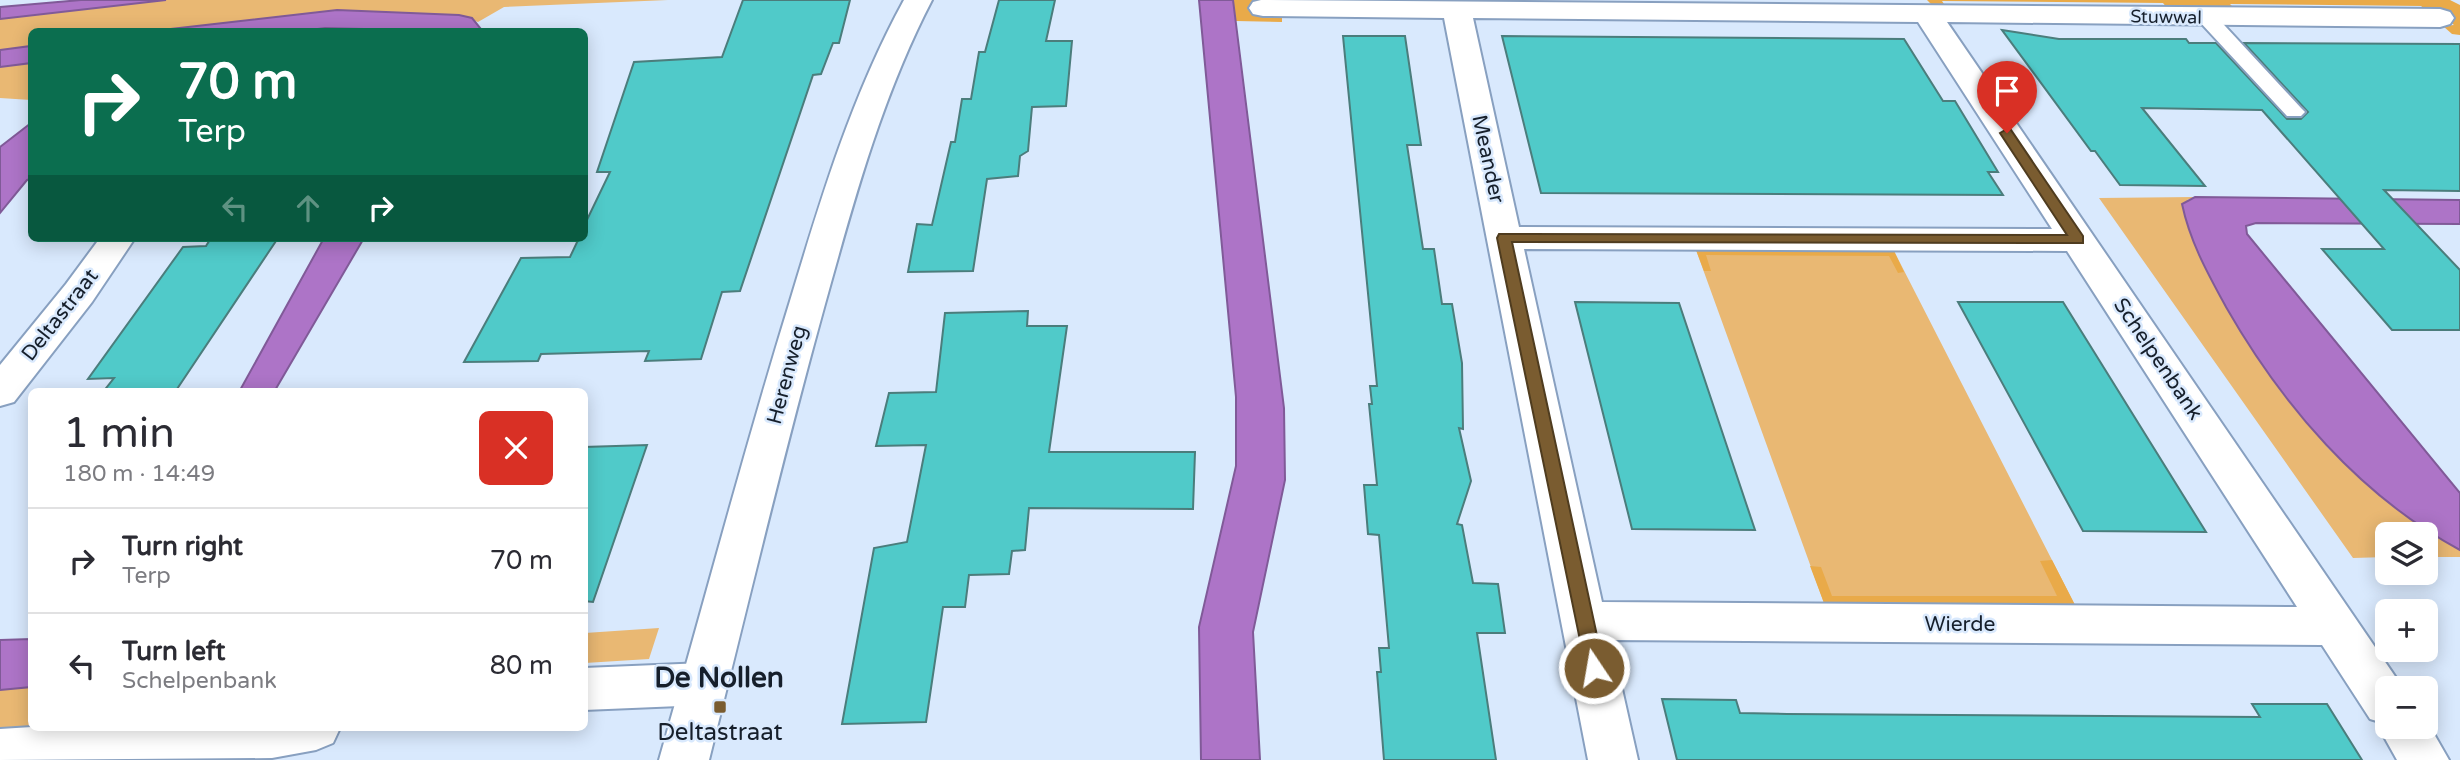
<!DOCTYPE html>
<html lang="en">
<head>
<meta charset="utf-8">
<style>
	body { margin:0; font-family:"Varela Round",sans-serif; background:#f2f2f3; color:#2b2b33; height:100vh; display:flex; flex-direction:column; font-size:26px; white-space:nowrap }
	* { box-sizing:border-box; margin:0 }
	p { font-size:23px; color:#7c7c81 }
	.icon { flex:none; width:38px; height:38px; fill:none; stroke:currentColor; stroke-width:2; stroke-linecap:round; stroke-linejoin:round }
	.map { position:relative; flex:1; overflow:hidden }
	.panel { position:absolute; left:28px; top:388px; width:560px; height:343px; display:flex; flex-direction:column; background:#fff; border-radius:10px; box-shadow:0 4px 18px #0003 }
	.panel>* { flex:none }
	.hud { position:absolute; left:28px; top:28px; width:560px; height:214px; border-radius:10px; box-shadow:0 4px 18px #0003; background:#0b6e4f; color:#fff; overflow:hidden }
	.tools { position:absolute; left:2375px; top:522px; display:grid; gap:14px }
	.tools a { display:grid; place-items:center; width:63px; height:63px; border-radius:10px; background:#fff; box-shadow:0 4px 18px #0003; font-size:35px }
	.pin { position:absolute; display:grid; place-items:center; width:60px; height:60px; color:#fff; margin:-72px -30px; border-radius:50% 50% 50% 0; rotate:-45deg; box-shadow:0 0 7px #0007 }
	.pin .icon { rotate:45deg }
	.me { position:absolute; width:77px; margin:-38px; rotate:348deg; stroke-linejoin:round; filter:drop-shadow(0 0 5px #0008) }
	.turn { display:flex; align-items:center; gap:24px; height:147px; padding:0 35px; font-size:32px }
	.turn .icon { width:91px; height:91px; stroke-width:2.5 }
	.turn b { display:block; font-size:49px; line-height:60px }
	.lanes { display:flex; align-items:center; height:66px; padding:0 35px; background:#0003; justify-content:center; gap:35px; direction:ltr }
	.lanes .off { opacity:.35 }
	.round { display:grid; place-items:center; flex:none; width:74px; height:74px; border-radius:10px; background:#f2f2f3 }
	.summary { display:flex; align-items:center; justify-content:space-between; height:119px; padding:0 35px }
	h1 { font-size:42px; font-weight:600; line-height:52px }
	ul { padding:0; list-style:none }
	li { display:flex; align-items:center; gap:21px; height:105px; padding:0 35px; border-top:2px solid #e1e1e2 }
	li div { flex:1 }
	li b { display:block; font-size:26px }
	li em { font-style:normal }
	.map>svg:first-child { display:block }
	.green { fill:#e9b873 }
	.forest { fill:#e9aa49 }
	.water { fill:#ad74c7; stroke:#805a98; stroke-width:2 }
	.building { fill:#50cac9; stroke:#4b7d7c; stroke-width:2 }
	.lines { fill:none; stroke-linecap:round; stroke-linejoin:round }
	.service-casing { stroke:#88a0c0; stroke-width:4 }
	.minor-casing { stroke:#88a0c0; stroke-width:4 }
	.tertiary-casing { stroke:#88a0c0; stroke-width:4 }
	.service { fill:#fff; fill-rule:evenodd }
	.minor { fill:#fff; fill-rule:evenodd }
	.tertiary { fill:#fff; fill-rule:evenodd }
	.route { fill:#7a5c30; stroke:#4f3c1f; stroke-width:2 }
	.poi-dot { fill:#7a5c30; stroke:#d9e9fd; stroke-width:2.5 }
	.labels { text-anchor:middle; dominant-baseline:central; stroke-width:5; stroke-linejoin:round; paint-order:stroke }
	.far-street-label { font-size:18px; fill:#161f2b; stroke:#d9e9fd }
	.street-label { font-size:21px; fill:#161f2b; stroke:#d9e9fd }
	.near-poi-label { font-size:24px; fill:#161f2b; stroke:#d9e9fd }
	.near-neighbourhood-label { font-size:28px; font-weight:bold; fill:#161f2b; stroke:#d9e9fd }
</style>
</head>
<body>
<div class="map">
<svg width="2460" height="760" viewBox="0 0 2460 760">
	<rect width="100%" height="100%" fill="#d9e9fd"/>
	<!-- green -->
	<path class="green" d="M 166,0 L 668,0 L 504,7 L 478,22 L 459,15 L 337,10 L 153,31 L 32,32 L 31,46 L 0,50 L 0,19 Z
		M 31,63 L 31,100 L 0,98 L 0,67 Z
		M 2195,197 L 2187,200 L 2282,393 L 2328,448 L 2391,504 L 2436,537 L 2460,550 L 2460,557 L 2426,557 L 2426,534 L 2387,534 L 2387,557 L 2353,558 L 2099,198 Z
		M 1696,250 L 1894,251 L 2075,605 L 1824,603 Z
		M 659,628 L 649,659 L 585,663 L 585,633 Z
		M 31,687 L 31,727 L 0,729 L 0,690 Z"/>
	<!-- forest -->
	<path class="forest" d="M 1233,0 L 1260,0 L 1255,0 L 1256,14 L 1282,15 L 1282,22 L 1236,21 Z
		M 1927,0 L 2450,0 L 2460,5 L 2460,35 L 2452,34 L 2443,26 L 2454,25 L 2439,13 L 2428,12 L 2421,6 L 2230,4 L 2236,10 L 2168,9 L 2163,3 L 1942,1 L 1946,7 L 1933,6 Z
		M 1696,250 L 1894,251 L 1904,272 L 1898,273 L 1889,256 L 1706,255 L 1711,271 L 1704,271 Z
		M 2052,560 L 2075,605 L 1824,603 L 1810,566 L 1821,567 L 1832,596 L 2057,596 L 2040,561 Z"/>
	<!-- water -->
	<path class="water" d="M 81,0 L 166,0 L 0,19 L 0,7 Z
		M 1199,0 L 1233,0 L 1284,408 L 1285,480 L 1253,632 L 1260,760 L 1201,760 L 1199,627 L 1236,466 L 1236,397 Z
		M 337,10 L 459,15 L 472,18 L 481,29 L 481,32 L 325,28 L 295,32 L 153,31 Z
		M 31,46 L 31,63 L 0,67 L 0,50 Z
		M 31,123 L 31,179 L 27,180 L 0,213 L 0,147 Z
		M 2195,197 L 2460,200 L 2460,224 L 2256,223 L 2246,226 L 2247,234 L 2460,493 L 2460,550 C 2360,496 2282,405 2226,307 C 2208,274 2190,242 2182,204 Z
		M 324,238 L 364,238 L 274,392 L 239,392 Z
		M 31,639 L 31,687 L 0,690 L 0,640 Z"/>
	<!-- building -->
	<path class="building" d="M 743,0 L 850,0 L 839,43 L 833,43 L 821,74 L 813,75 L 740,291 L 722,292 L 701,359 L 645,361 L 649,351 L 541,354 L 538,361 L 464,362 L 521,258 L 570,257 L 579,238 L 584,238 L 584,226 L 610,172 L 597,172 L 634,62 L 722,57 Z
		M 999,0 L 1055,0 L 1046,41 L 1072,41 L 1066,106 L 1032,107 L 1028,151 L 1020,156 L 1018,176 L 987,179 L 973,271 L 908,272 L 917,224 L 932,225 L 951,142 L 955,142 L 962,99 L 971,99 L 979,52 L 985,52 Z
		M 2002,30 L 2059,39 L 2186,39 L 2189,43 L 2216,43 L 2287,119 L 2301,119 L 2308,112 L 2244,43 L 2460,44 L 2460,191 L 2384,190 L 2460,270 L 2460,330 L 2392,330 L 2322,249 L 2384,249 L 2262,110 L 2142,108 L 2205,186 L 2120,185 L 2095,151 L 2091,151 Z
		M 1343,36 L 1405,36 L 1421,145 L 1407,145 L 1423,249 L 1434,249 L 1442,304 L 1452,304 L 1462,363 L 1463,429 L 1459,428 L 1471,481 L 1457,524 L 1462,525 L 1473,583 L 1498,584 L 1505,633 L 1477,633 L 1496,760 L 1384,760 L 1377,672 L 1381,672 L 1379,648 L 1389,648 L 1379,535 L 1368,534 L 1364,485 L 1377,485 L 1369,404 L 1372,404 L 1370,386 L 1377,386 Z
		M 1502,36 L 1904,39 L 1943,101 L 1955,101 L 1998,172 L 1988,172 L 2003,195 L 1541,193 Z
		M 211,238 L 278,238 L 175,392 L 103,392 L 114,378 L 88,379 L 183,247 L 206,246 Z
		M 1575,302 L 1679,303 L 1755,530 L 1632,529 Z
		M 1958,302 L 2063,302 L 2206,532 L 2083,531 Z
		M 1028,311 L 1027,326 L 1067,326 L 1049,452 L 1195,452 L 1193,509 L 1029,508 L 1025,550 L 1012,551 L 1009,574 L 969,575 L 965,607 L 943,607 L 926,722 L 842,724 L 874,548 L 907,542 L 926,445 L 876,446 L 889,393 L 936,392 L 945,313 Z
		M 647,445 L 593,602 L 584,601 L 584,447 Z
		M 1662,699 L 1736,700 L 1740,713 L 1787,714 L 2260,717 L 2252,704 L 2327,704 L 2362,760 L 1677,760 Z"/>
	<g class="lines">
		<!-- service casing -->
		<g class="service-casing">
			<path id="service" d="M 2206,11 L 2213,13 L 2301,108 L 2305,112 L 2301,116 L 2287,116 L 2199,21 L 2196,17 Z"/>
		</g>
		<!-- minor casing -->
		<g class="minor-casing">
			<path id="minor" d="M 1261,0 L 2440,9 L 2450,12 L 2454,18 L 2450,24 L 2440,27 L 1947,22 L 2403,688 L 2387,688 L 2387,726 L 2426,726 L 2426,720 L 2449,760 L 2397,760 L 2378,726 L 2380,722 L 2370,719 L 2322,645 L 1611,640 L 1638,760 L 1588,760 L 1444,18 L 1263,16 L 1253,14 L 1249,8 L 1253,2 ZM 1473,18 L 1918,22 L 2052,229 L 1519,227 ZM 1524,249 L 2067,251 L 2297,607 L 1602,602 Z
				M 100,238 L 135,238 L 92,302 L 14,402 L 0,406 L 0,365 L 66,284 Z
				M 704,663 L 721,669 L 727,684 L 721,699 L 704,705 L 584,710 L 584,668 Z
				M 32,727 L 32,728 L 340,728 L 333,743 L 316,750 L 272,758 L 0,760 L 0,729 Z"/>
		</g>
		<!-- tertiary casing -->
		<g class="tertiary-casing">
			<path id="tertiary" d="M 904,0 L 932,0 C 882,96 854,200 825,304 C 783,455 747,608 709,760 L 659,760 C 703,607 743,453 790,301 C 821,198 852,95 904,0 Z"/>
		</g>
		<!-- service -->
		<use href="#service" class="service"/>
		<!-- minor -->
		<use href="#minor" class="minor"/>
		<!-- tertiary -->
		<use href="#tertiary" class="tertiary"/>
	</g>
	<!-- route -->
	<path class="route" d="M 2007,129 L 2011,130 L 2083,236 L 2083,243 L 1512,242 L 1604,668 L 1601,674 L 1594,676 L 1587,674 L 1497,238 L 1499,234 L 2067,235 L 2000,133 Z"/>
	<!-- markers -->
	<rect class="poi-dot" x="713" y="700" width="14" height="14" rx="3.5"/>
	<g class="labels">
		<!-- far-street labels -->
		<g class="far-street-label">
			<text transform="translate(2166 17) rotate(1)">Stuwwal</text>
		</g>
		<!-- street labels -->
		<g class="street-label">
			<text transform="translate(1488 159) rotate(78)">Meander</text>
			<text transform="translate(60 315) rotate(-52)">Deltastraat</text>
			<text transform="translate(2158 359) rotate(56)">Schelpenbank</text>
			<text transform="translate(787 375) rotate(-75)">Herenweg</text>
			<text x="1960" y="624">Wierde</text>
		</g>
		<!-- near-poi labels -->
		<g class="near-poi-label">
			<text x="720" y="732">Deltastraat</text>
		</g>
		<!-- near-neighbourhood labels -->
		<g class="near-neighbourhood-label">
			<text x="719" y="678">De Nollen</text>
		</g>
	</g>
</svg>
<div class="tools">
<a><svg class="icon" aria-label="layers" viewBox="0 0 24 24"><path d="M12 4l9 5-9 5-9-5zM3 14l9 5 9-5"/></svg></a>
<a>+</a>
<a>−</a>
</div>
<div class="pin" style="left:2007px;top:133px;background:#d93025"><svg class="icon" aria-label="arrive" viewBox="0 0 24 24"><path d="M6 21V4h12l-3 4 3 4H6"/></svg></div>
<svg class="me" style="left:1594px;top:668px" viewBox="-20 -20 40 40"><circle r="17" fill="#7a5c30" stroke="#fff" stroke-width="3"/><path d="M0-11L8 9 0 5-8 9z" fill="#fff"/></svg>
<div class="hud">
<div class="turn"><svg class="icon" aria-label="right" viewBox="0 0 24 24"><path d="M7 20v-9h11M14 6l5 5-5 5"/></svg><div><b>70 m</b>Terp</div></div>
<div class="lanes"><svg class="icon off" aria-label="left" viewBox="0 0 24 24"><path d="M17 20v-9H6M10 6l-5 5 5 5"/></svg><svg class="icon off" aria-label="ahead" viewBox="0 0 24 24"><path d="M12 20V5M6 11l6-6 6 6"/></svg><svg class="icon" aria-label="right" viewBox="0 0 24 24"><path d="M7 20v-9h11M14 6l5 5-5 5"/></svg></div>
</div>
<section class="panel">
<div class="summary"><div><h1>1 min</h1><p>180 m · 14:49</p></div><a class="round" style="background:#d93025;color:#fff"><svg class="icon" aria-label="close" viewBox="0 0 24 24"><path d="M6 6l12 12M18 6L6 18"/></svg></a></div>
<ul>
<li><svg class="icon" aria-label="right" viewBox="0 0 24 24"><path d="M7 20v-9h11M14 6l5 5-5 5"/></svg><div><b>Turn right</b><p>Terp</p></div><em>70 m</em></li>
<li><svg class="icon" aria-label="left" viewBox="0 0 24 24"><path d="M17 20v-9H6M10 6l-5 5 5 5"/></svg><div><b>Turn left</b><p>Schelpenbank</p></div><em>80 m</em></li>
</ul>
</section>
</div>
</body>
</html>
